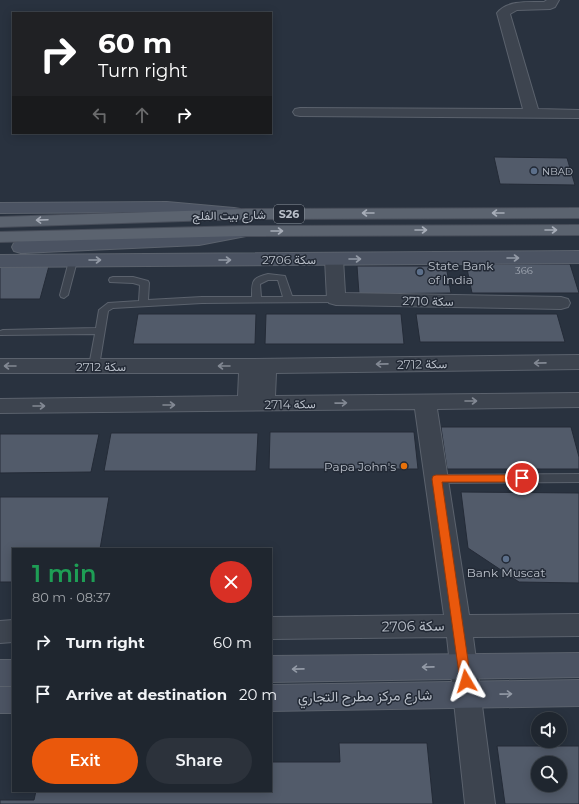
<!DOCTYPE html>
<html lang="en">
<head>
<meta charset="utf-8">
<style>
	body { margin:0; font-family:Montserrat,Vazirmatn,sans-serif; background:#2c323b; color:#f1f3f6; height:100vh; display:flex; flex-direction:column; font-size:15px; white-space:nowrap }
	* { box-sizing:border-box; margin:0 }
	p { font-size:13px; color:#a1a5aa }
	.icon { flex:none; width:22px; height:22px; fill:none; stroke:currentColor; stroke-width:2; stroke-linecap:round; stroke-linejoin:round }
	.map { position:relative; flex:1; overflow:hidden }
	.side { position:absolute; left:12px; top:548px; width:260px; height:244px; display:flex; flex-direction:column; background:#1f262f; border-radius:0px; box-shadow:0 2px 10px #0003,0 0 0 1px #3c434b }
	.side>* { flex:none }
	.top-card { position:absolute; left:12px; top:12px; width:260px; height:122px; border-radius:0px; box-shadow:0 2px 10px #0003,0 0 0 1px #3c434b; background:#202124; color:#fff; overflow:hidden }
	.fabs { position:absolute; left:531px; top:712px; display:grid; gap:8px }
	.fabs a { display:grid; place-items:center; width:36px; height:36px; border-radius:50%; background:#1f262f; box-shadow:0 2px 10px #0003,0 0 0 1px #3c434b; font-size:20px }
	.pin { position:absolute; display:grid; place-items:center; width:34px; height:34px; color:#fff; margin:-17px; border:2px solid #fff; border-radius:50%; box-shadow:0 1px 4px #0007 }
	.me { position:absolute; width:44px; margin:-22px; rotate:353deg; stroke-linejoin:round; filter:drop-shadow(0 0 3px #0008) }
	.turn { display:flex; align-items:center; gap:14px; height:84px; padding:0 20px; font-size:18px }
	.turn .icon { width:52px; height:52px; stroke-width:2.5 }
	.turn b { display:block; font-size:28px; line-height:34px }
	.lanes { display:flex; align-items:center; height:38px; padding:0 20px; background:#0003; justify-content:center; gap:20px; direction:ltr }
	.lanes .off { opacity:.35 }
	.round { display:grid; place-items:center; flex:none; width:42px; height:42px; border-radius:21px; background:#2c323b }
	.headline { display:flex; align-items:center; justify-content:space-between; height:68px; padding:0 20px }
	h1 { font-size:24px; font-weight:600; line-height:30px; color:#1e9e55 }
	.cta { display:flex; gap:8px; margin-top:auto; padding:8px 20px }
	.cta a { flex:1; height:46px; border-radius:24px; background:#ea580c; color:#fff; font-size:16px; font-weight:600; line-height:46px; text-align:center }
	.cta a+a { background:#2c323b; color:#f1f3f6 }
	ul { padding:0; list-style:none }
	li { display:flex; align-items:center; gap:12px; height:52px; padding:0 20px }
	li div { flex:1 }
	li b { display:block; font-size:15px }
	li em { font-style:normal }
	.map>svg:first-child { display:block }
	.building { fill:#525b6a; stroke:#242b37; fill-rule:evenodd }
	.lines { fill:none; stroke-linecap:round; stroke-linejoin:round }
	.lane-casing { stroke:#5b626d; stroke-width:2 }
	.street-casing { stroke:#5b626d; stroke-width:2 }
	.secondary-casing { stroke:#5b626d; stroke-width:2 }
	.primary-casing { stroke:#474d59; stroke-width:2 }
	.lane { fill:#3d444f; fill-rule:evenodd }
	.street { fill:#3d444f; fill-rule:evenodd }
	.secondary { fill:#4b5362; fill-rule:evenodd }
	.primary { fill:#5b636f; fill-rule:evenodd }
	.oneway { stroke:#a7adb8 }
	.oneway2 { stroke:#939aa6 }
	.oneway3 { stroke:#828893 }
	.route { fill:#ea580c; stroke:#983908 }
	.service-dot { fill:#5c6f8a; stroke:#222935; stroke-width:1.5 }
	.food-dot { fill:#e8710a; stroke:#222935; stroke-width:1.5 }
	.labels { text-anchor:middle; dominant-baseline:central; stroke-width:3; stroke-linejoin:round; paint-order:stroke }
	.far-poi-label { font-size:10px; fill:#bac0ca; stroke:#222935; text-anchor:start }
	.number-label { font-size:10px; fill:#a0a7b2 }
	.shield { fill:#222935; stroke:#8c939d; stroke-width:1 }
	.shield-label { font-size:11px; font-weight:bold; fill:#bac0ca }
	.street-label { font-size:12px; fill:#bac0ca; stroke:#222935 }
	.poi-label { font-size:12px; fill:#bac0ca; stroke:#222935; text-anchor:start }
	.near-street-label { font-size:14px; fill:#bac0ca; stroke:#222935 }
</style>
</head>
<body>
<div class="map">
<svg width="579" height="804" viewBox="0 0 579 804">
	<rect width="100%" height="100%" fill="#29323f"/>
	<!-- building -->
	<path class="building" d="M 494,157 L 567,158 L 575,185 L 500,184 Z
		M 466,264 L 570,264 L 579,293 L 472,293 Z
		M 0,266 L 49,266 L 40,299 L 0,299 Z
		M 357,266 L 446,266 L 451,293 L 359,294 Z
		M 138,314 L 256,314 L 255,344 L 133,344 Z
		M 266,314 L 401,314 L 404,344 L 265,344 Z
		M 416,314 L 557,314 L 565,342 L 420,342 Z
		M 441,427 L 571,427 L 579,457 L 579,469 L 447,469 Z
		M 270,432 L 414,432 L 418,469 L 269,469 Z
		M 111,433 L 258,433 L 256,471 L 104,471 Z
		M 0,434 L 99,434 L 91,472 L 0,473 Z
		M 461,492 L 579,493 L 579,583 L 519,582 L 468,548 Z
		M 0,497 L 109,497 L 100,549 L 13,549 L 13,582 L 0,582 Z
		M 339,743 L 427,743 L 433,804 L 0,804 L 0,800 L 34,800 L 36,791 L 271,791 L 271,762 L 340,762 Z
		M 497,746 L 579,746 L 579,804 L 505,804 ZM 538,763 L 560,763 L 560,785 L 538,785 Z"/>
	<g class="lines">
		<!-- lane casing -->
		<g class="lane-casing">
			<path id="lane" d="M 73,258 L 77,261 L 68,295 L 64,298 L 61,297 L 60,295 L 69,261 Z
				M 268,274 L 285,276 L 292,296 L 336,296 L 340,299 L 336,302 L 202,303 L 113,308 L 108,311 L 99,366 L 94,369 L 89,366 L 95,334 L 0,335 L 0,331 L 3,330 L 96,328 L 99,310 L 108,303 L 139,301 L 140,285 L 133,283 L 110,282 L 109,280 L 110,278 L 113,277 L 133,277 L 148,281 L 149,283 L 148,300 L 202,297 L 252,297 C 252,282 251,278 268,274 ZM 268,280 L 278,280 L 283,297 L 261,297 L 260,284 Z
				M 579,474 L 579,482 L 436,483 L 432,482 L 431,479 L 432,476 L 436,475 Z"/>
		</g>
		<!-- street casing -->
		<g class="street-casing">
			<path id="street" d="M 547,0 L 559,0 L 555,7 L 550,9 L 517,10 L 510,14 L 538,109 L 579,110 L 579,118 L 300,116 L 295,115 L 293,112 L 295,109 L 300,108 L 523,109 L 497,13 C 507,0 529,2 544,2 Z
				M 334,254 L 340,255 L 343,259 L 345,293 L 561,297 L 568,299 L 570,303 L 568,307 L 561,309 L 336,305 L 329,303 L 327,299 L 325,259 L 328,255 Z
				M 579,355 L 579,369 L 276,373 L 275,396 L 579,393 L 579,407 L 437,409 L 469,615 L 579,614 L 579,636 L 473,637 L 495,804 L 465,804 L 447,637 L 271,639 L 271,617 L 444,615 L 415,409 L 0,413 L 0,399 L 238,396 L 239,373 L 0,373 L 0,359 L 250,359 Z
				M 13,620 L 13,642 L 0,643 L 0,621 Z"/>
		</g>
		<!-- secondary casing -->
		<g class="secondary-casing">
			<path id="secondary" d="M 167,202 L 234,208 L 240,209 L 243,213 L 240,217 L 234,218 L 167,212 L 0,213 L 0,203 Z
				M 240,227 L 246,228 L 249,232 L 246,236 L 199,245 L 21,253 L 14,251 L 12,247 L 14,243 L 21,241 L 199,233 Z
				M 579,251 L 579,263 L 0,267 L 0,255 Z
				M 579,653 L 579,677 L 271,682 L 271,656 Z
				M 0,660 L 13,660 L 13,686 L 0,686 Z
				M 579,680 L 579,706 L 271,711 L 271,685 Z
				M 0,687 L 13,687 L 13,713 L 0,713 Z"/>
		</g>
		<!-- primary casing -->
		<g class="primary-casing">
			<path id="primary" d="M 579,208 L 579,218 L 245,219 L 0,227 L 0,217 L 245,209 Z
				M 579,225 L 579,235 L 245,236 L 0,242 L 0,232 L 245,226 Z"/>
		</g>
		<!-- lane -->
		<use href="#lane" class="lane"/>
		<!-- street -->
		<use href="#street" class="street"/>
		<!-- secondary -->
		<use href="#secondary" class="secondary"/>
		<!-- primary -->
		<use href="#primary" class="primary"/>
	</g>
	<!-- one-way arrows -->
	<defs><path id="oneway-shaft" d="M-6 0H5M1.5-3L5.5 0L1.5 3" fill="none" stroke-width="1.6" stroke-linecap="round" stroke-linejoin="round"/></defs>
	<g class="oneway">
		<use href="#oneway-shaft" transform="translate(368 213) rotate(180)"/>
		<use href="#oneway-shaft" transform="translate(498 213) rotate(180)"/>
		<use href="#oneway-shaft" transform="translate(42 220) rotate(178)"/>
		<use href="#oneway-shaft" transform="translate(421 230)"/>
		<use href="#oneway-shaft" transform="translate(551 230)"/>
		<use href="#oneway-shaft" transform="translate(277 231)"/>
	</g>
	<g class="oneway2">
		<use href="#oneway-shaft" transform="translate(513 258)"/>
		<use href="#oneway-shaft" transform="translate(355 259)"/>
		<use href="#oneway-shaft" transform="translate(95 260)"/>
		<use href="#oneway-shaft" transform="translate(225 260)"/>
		<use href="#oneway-shaft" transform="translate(428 667) rotate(179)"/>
		<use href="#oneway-shaft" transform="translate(298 669) rotate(179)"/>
		<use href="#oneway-shaft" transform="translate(506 694) rotate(-1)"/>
	</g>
	<g class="oneway3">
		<use href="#oneway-shaft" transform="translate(540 363) rotate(179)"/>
		<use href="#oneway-shaft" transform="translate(382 364) rotate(179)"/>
		<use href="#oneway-shaft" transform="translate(10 366) rotate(-180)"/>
		<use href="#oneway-shaft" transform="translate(224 366) rotate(180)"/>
		<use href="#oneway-shaft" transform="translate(471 401)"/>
		<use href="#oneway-shaft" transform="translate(341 403) rotate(-1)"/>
		<use href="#oneway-shaft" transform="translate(169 405)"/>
		<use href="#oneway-shaft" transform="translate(39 406)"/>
	</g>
	<!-- route -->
	<path class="route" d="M 436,475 L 522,475 L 526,476 L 527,478 L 526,481 L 522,482 L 442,482 L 471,681 L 470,684 L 466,686 L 461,684 L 460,681 L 432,479 L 433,476 Z"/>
	<!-- markers -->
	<g class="service-dot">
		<circle cx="534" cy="171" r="4"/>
		<circle cx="420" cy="272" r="4"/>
		<circle cx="506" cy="559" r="4"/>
	</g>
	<circle class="food-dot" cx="404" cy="466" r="4"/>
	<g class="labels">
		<!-- far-poi labels -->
		<g class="far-poi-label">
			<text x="542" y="171">NBAD</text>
		</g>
		<!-- number labels -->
		<g class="number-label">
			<text x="524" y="270">366</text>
		</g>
		<!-- shield labels -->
		<rect class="shield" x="274" y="205" width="30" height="18" rx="3"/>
		<g class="shield-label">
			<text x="289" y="214">S26</text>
		</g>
		<!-- street labels -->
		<g class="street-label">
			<text transform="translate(229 215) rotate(-1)">شارع بيت الفلج</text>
			<text x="289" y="259">سكة 2706</text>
			<text transform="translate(428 301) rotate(1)">سكة 2710</text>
			<text transform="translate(422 364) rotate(-1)">سكة 2712</text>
			<text x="101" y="366">سكة 2712</text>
			<text transform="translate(290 404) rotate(-1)">سكة 2714</text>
		</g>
		<!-- poi labels -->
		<g class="poi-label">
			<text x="428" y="265">State Bank<tspan x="428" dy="14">of India</tspan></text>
			<text x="396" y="466" text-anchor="end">Papa John's</text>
			<text x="506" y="572" text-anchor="middle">Bank Muscat</text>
		</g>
		<!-- near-street labels -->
		<g class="near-street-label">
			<text transform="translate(413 626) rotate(-1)">سكة 2706</text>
			<text transform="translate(365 696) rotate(-1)">شارع مركز مطرح التجاري</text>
		</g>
	</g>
</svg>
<div class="fabs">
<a><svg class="icon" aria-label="sound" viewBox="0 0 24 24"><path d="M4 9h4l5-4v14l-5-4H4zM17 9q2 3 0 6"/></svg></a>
<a><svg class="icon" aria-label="search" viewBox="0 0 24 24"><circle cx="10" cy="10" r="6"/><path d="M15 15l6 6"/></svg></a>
</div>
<div class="pin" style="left:522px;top:478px;background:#d93025"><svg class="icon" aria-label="arrive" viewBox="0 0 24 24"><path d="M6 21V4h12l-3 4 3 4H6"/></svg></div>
<svg class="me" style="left:466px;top:681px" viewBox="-20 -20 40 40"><path d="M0-17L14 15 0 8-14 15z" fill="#ea580c" stroke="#fff" stroke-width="4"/></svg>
<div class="top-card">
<div class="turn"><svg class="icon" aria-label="right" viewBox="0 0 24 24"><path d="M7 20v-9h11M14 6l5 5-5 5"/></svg><div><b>60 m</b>Turn right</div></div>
<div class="lanes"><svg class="icon off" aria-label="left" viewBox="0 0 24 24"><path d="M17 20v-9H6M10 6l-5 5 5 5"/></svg><svg class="icon off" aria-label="ahead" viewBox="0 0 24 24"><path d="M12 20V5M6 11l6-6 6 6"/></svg><svg class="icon" aria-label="right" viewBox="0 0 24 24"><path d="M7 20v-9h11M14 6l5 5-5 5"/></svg></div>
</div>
<section class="side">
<div class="headline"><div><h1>1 min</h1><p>80 m · 08:37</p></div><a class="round" style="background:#d93025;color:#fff"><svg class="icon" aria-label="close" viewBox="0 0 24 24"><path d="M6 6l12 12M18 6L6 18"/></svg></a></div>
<ul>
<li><svg class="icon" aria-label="right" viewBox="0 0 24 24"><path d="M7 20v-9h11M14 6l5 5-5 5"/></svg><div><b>Turn right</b></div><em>60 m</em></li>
<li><svg class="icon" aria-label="arrive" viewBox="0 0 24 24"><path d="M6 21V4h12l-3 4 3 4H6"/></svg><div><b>Arrive at destination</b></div><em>20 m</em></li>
</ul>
<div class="cta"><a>Exit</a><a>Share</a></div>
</section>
</div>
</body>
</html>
